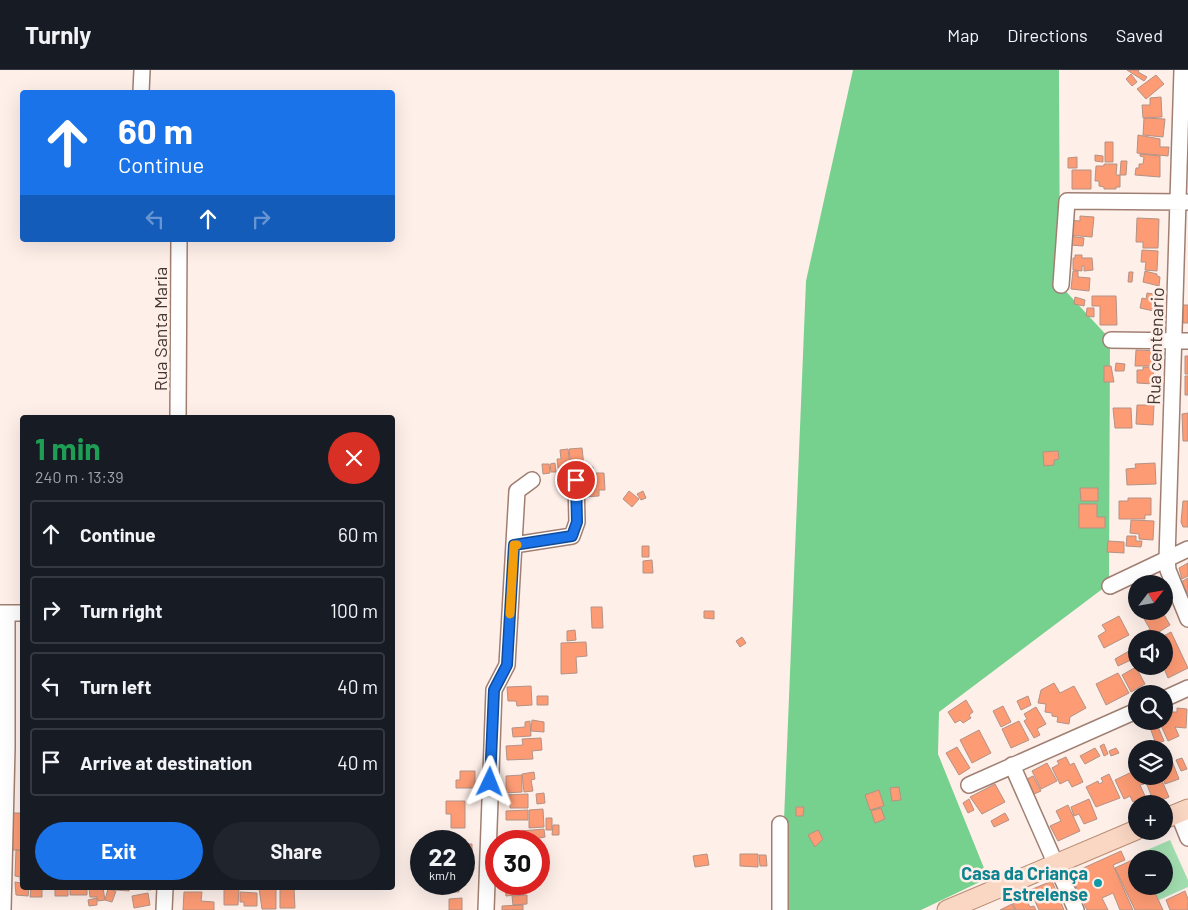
<!DOCTYPE html>
<html lang="en">
<head>
<meta charset="utf-8">
<style>
	body { margin:0; font-family:Barlow,sans-serif; background:#20242c; color:#f1f3f6; height:100vh; display:flex; flex-direction:column; font-size:19px; white-space:nowrap }
	* { box-sizing:border-box; margin:0 }
	p { font-size:16px; color:#9ea1a6 }
	.icon { flex:none; width:28px; height:28px; fill:none; stroke:currentColor; stroke-width:2; stroke-linecap:round; stroke-linejoin:round }
	.map { position:relative; flex:1; overflow:hidden }
	.panel { position:absolute; left:20px; top:345px; width:375px; height:475px; display:flex; flex-direction:column; background:#171b24; border-radius:5px; box-shadow:0 5px 20px #0002 }
	.panel>* { flex:none }
	.guide { position:absolute; left:20px; top:20px; width:375px; height:152px; border-radius:5px; box-shadow:0 5px 20px #0002; background:#1a73e8; color:#fff; overflow:hidden }
	.needle { width:32px; rotate:59deg }
	.buttons { position:absolute; left:1128px; top:505px; display:grid; gap:10px }
	.buttons a { display:grid; place-items:center; width:45px; height:45px; border-radius:50%; background:#171b24; box-shadow:0 5px 20px #0002; font-size:25px }
	.speed { position:absolute; left:410px; top:760px; display:flex; gap:10px; font-size:25px; font-weight:700; text-align:center }
	.speed>* { display:grid; place-content:center; width:65px; height:65px; border-radius:50%; background:#171b24; box-shadow:0 5px 20px #0002; line-height:1 }
	.speed small { font-size:12px; font-weight:400 }
	.speed .limit { border:8px solid #d22; background:#fff; color:#111 }
	.pin { position:absolute; display:grid; place-items:center; width:42px; height:42px; color:#fff; margin:-21px; border:2px solid #fff; border-radius:50%; box-shadow:0 1px 5px #0007 }
	.me { position:absolute; width:55px; margin:-28px; rotate:2deg; stroke-linejoin:round; filter:drop-shadow(0 0 4px #0008) }
	.turn { display:flex; align-items:center; gap:18px; height:105px; padding:0 15px; font-size:22px }
	.turn .icon { width:65px; height:65px; stroke-width:2.5 }
	.turn b { display:block; font-size:35px; line-height:42px }
	.lanes { display:flex; align-items:center; height:48px; padding:0 15px; background:#0003; justify-content:center; gap:25px; direction:ltr }
	.lanes .off { opacity:.35 }
	.round { display:grid; place-items:center; flex:none; width:52px; height:52px; border-radius:26px; background:#20242c }
	.summary { display:flex; align-items:center; justify-content:space-between; height:85px; padding:0 15px }
	h1 { font-size:30px; font-weight:700; line-height:38px; color:#1e9e55 }
	.button { display:flex; gap:10px; margin-top:auto; padding:10px 15px }
	.button a { flex:1; height:58px; border-radius:30px; background:#1a73e8; color:#fff; font-size:20px; font-weight:700; line-height:58px; text-align:center }
	.button a+a { background:#20242c; color:#f1f3f6 }
	ul { padding:0; list-style:none }
	li { display:flex; align-items:center; gap:15px; height:68px; margin:0 10px 8px; padding:0 5px; border:2px solid #363941; border-radius:5px }
	li div { flex:1 }
	li b { display:block; font-size:19px }
	li em { font-style:normal }
	header { display:flex; align-items:center; gap:30px; box-sizing:border-box; height:70px; padding:0 25px; background:#171b24; border-bottom:1px solid #363941 }
	header strong { font-size:24px }
	nav { display:flex; gap:28px; margin-inline-start:auto; font-size:18px }
	.map>svg:first-child { display:block }
	.green { fill:#a2dfb0 }
	.forest { fill:#76d08e }
	.building { fill:#fc9b74; stroke:#b49285 }
	.lines { fill:none; stroke-linecap:round; stroke-linejoin:round }
	.minor-casing { stroke:#a07f72; stroke-width:18 }
	.major-casing { stroke:#b88d75; stroke-width:21 }
	.minor { stroke:#fff; stroke-width:15 }
	.major { stroke:#fad7c3; stroke-width:19 }
	.route-casing { stroke:#114b97; stroke-width:12 }
	.route { stroke:#1a73e8; stroke-width:9 }
	.slow { stroke:#f59e0b; stroke-width:9 }
	.culture-dot { fill:#0f9aa8; stroke:#feefe9; stroke-width:2 }
	.labels { text-anchor:middle; dominant-baseline:central; stroke-width:5; stroke-linejoin:round; paint-order:stroke }
	.street-label { font-size:18px; fill:#43352f; stroke:#feefe9 }
	.culture-label { font-size:18px; font-weight:bold; fill:#0d838f; stroke:#feefe9; text-anchor:end }
</style>
</head>
<body>
<header>
<strong>Turnly</strong>
<nav><a>Map</a><a>Directions</a><a>Saved</a></nav>
</header>
<div class="map">
<svg width="1188" height="840" viewBox="0 0 1188 840">
	<rect width="100%" height="100%" fill="#feefe9"/>
	<!-- green -->
	<path class="green" d="M 1170,770 L 1188,810 L 1188,817 L 1159,830 L 1152,816 L 1164,816 L 1164,789 L 1140,789 L 1138,784 Z"/>
	<!-- forest -->
	<path class="forest" d="M 853,0 L 1059,0 L 1060,215 L 1110,269 L 1109,514 L 939,642 L 938,684 L 988,808 L 921,840 L 784,840 L 784,750 L 806,211 Z"/>
	<!-- building -->
	<path class="building" d="M 1127,0 L 1139,0 L 1138,2 L 1147,7 L 1144,11 Z
		M 1131,4 L 1137,12 L 1132,16 L 1126,9 Z
		M 1156,5 L 1164,14 L 1146,29 L 1137,19 Z
		M 1161,27 L 1162,47 L 1143,48 L 1142,35 L 1150,35 L 1150,28 Z
		M 1144,48 L 1165,49 L 1163,67 L 1143,65 Z
		M 1138,65 L 1160,69 L 1160,77 L 1169,77 L 1168,86 L 1137,83 Z
		M 1105,72 L 1113,72 L 1113,92 L 1105,92 Z
		M 1140,84 L 1160,86 L 1160,107 L 1135,105 L 1136,98 L 1139,98 L 1139,94 L 1143,94 L 1144,87 L 1140,86 Z
		M 1095,85 L 1103,86 L 1103,92 L 1095,91 Z
		M 1077,87 L 1077,98 L 1068,98 L 1068,88 Z
		M 1121,91 L 1127,91 L 1126,105 L 1120,105 Z
		M 1104,94 L 1117,94 L 1116,105 L 1120,105 L 1120,117 L 1116,117 L 1116,119 L 1104,119 L 1104,117 L 1099,116 L 1099,111 L 1095,111 L 1096,96 L 1104,96 Z
		M 1072,100 L 1091,100 L 1091,119 L 1072,119 Z
		M 1080,146 L 1094,147 L 1092,167 L 1067,165 L 1068,150 L 1080,151 Z
		M 1137,148 L 1159,149 L 1158,178 L 1143,178 L 1143,172 L 1136,172 Z
		M 1068,166 L 1084,168 L 1083,176 L 1070,175 Z
		M 1142,180 L 1158,181 L 1157,201 L 1145,200 L 1146,192 L 1141,192 Z
		M 1075,185 L 1082,185 L 1082,188 L 1092,188 L 1093,200 L 1084,201 L 1084,196 L 1082,196 L 1082,201 L 1073,200 L 1073,188 L 1075,188 Z
		M 1073,201 L 1078,201 L 1078,207 L 1090,208 L 1089,221 L 1071,219 Z
		M 1145,201 L 1157,204 L 1157,206 L 1160,207 L 1159,216 L 1143,212 Z
		M 1129,202 L 1133,202 L 1132,212 L 1128,212 Z
		M 1147,223 L 1161,225 L 1160,229 L 1156,228 L 1155,235 L 1159,236 L 1158,242 L 1140,238 L 1142,228 L 1146,229 Z
		M 1092,226 L 1116,226 L 1117,255 L 1100,255 L 1100,236 L 1092,236 Z
		M 1075,227 L 1085,230 L 1084,236 L 1074,234 Z
		M 1183,235 L 1188,235 L 1188,253 L 1183,253 Z
		M 1087,238 L 1094,238 L 1094,247 L 1086,246 Z
		M 1136,280 L 1158,281 L 1157,296 L 1135,296 Z
		M 1185,286 L 1188,286 L 1188,304 L 1185,304 Z
		M 1116,293 L 1125,294 L 1124,301 L 1115,301 Z
		M 1104,296 L 1111,296 L 1114,312 L 1104,312 Z
		M 1143,297 L 1154,297 L 1153,314 L 1137,313 L 1137,300 L 1143,300 Z
		M 1185,306 L 1188,306 L 1188,325 L 1185,325 Z
		M 1137,335 L 1154,335 L 1153,355 L 1136,354 Z
		M 1113,338 L 1131,338 L 1132,358 L 1115,358 Z
		M 1188,343 L 1188,371 L 1183,371 L 1182,344 Z
		M 582,378 L 584,396 L 571,397 L 569,379 Z
		M 568,379 L 570,397 L 558,398 L 557,389 L 561,389 L 560,380 Z
		M 1058,381 L 1059,389 L 1054,390 L 1054,395 L 1044,396 L 1043,382 Z
		M 555,393 L 556,402 L 551,402 L 550,394 Z
		M 1155,393 L 1156,414 L 1127,415 L 1126,399 L 1136,398 L 1135,394 Z
		M 542,394 L 549,394 L 550,403 L 543,404 Z
		M 580,397 L 593,397 L 594,403 L 604,403 L 605,420 L 599,420 L 599,426 L 582,427 Z
		M 1080,418 L 1098,418 L 1098,431 L 1081,431 Z
		M 629,421 L 639,429 L 632,437 L 623,429 Z
		M 643,421 L 646,428 L 641,430 L 637,424 Z
		M 1128,428 L 1151,428 L 1151,445 L 1145,445 L 1145,449 L 1119,449 L 1119,431 L 1128,431 Z
		M 1183,431 L 1188,431 L 1188,457 L 1183,457 L 1181,452 Z
		M 1079,434 L 1097,434 L 1097,447 L 1105,447 L 1105,458 L 1079,458 Z
		M 1131,450 L 1154,451 L 1153,470 L 1139,469 L 1139,464 L 1130,463 Z
		M 1127,466 L 1136,466 L 1136,471 L 1142,471 L 1141,477 L 1126,476 Z
		M 1108,471 L 1124,472 L 1124,483 L 1107,482 Z
		M 642,476 L 649,476 L 649,487 L 642,487 Z
		M 652,490 L 653,503 L 643,503 L 643,491 Z
		M 1188,493 L 1188,506 L 1182,509 L 1179,498 Z
		M 1188,508 L 1188,524 L 1181,512 Z
		M 1142,509 L 1145,514 L 1136,514 L 1136,523 L 1132,515 Z
		M 591,537 L 602,537 L 603,558 L 592,558 Z
		M 704,541 L 714,541 L 714,549 L 704,548 Z
		M 1158,541 L 1162,541 L 1170,555 L 1151,567 L 1147,561 L 1150,559 L 1144,549 Z
		M 1119,546 L 1129,565 L 1104,578 L 1098,566 L 1106,561 L 1102,555 Z
		M 575,560 L 576,570 L 567,571 L 567,561 Z
		M 1171,562 L 1188,598 L 1168,608 L 1163,596 L 1164,569 L 1158,569 Z
		M 742,567 L 746,573 L 740,577 L 736,571 Z
		M 586,572 L 587,586 L 576,587 L 577,603 L 561,604 L 561,573 Z
		M 1136,574 L 1136,587 L 1134,589 L 1129,578 Z
		M 1129,581 L 1133,589 L 1118,596 L 1115,589 Z
		M 1136,597 L 1145,614 L 1131,622 L 1122,605 Z
		M 1118,603 L 1129,623 L 1106,635 L 1096,614 Z
		M 1054,613 L 1060,623 L 1074,616 L 1086,638 L 1070,647 L 1069,654 L 1057,652 L 1058,647 L 1052,646 L 1052,643 L 1045,642 L 1046,634 L 1038,633 L 1041,620 Z
		M 531,616 L 532,635 L 517,636 L 516,631 L 508,631 L 507,617 Z
		M 537,626 L 548,626 L 548,635 L 537,635 Z
		M 1028,626 L 1031,635 L 1021,640 L 1017,631 Z
		M 966,630 L 973,642 L 969,645 L 971,648 L 963,653 L 960,650 L 955,653 L 948,642 Z
		M 1003,636 L 1011,652 L 1001,657 L 993,641 Z
		M 1036,637 L 1046,654 L 1037,659 L 1040,665 L 1034,668 L 1024,651 L 1027,649 L 1024,644 Z
		M 1166,637 L 1168,642 L 1177,642 L 1177,638 L 1187,639 L 1186,658 L 1175,657 L 1179,666 L 1168,671 L 1159,651 L 1164,651 L 1164,638 Z
		M 532,650 L 544,652 L 544,662 L 531,661 Z
		M 530,651 L 531,666 L 513,667 L 512,658 L 525,657 L 525,652 Z
		M 1019,651 L 1029,670 L 1011,678 L 1002,659 Z
		M 1156,652 L 1164,671 L 1156,674 L 1149,655 Z
		M 979,660 L 991,683 L 972,693 L 960,670 Z
		M 541,668 L 542,680 L 532,681 L 533,689 L 507,690 L 506,676 L 523,675 L 522,669 Z
		M 1104,674 L 1108,684 L 1104,686 L 1100,676 Z
		M 957,677 L 970,698 L 959,705 L 946,683 Z
		M 1095,678 L 1100,686 L 1085,694 L 1080,686 Z
		M 1116,678 L 1119,683 L 1111,686 L 1109,681 Z
		M 1169,683 L 1179,709 L 1165,714 L 1162,706 L 1164,706 L 1164,685 Z
		M 1066,687 L 1070,695 L 1074,693 L 1083,712 L 1072,717 L 1068,710 L 1060,714 L 1052,698 L 1059,694 L 1057,691 Z
		M 1182,688 L 1187,699 L 1181,701 L 1176,690 Z
		M 1047,693 L 1057,711 L 1041,719 L 1032,701 Z
		M 1136,700 L 1136,706 L 1140,706 L 1144,714 L 1140,715 L 1145,726 L 1133,732 L 1130,726 L 1124,729 L 1115,710 Z
		M 460,701 L 475,701 L 475,718 L 456,718 L 456,710 L 460,710 Z
		M 534,702 L 535,709 L 531,710 L 533,721 L 524,722 L 522,704 Z
		M 1109,704 L 1120,728 L 1096,737 L 1086,717 L 1098,711 L 1099,714 L 1103,712 L 1101,708 Z
		M 522,705 L 522,722 L 506,723 L 506,706 Z
		M 1033,706 L 1041,721 L 1034,724 L 1027,709 Z
		M 1160,706 L 1169,727 L 1154,733 L 1146,712 Z
		M 995,714 L 1005,732 L 982,744 L 970,727 Z
		M 899,717 L 901,730 L 892,731 L 890,718 Z
		M 879,720 L 884,736 L 870,740 L 865,725 Z
		M 544,723 L 545,733 L 537,734 L 536,724 Z
		M 528,724 L 528,738 L 510,738 L 510,734 L 505,734 L 504,725 Z
		M 969,729 L 974,740 L 968,743 L 963,733 Z
		M 1089,729 L 1097,749 L 1084,754 L 1079,744 L 1074,746 L 1071,737 Z
		M 446,731 L 465,731 L 465,758 L 451,758 L 451,744 L 446,744 Z
		M 1068,735 L 1080,761 L 1058,771 L 1050,756 L 1061,751 L 1056,741 Z
		M 796,737 L 804,737 L 803,746 L 796,746 Z
		M 881,738 L 885,749 L 875,753 L 871,741 Z
		M 543,739 L 544,757 L 529,758 L 529,740 Z
		M 528,740 L 528,750 L 506,750 L 506,741 Z
		M 13,743 L 22,743 L 22,780 L 12,780 Z
		M 1005,743 L 1009,750 L 994,757 L 991,751 Z
		M 546,748 L 552,748 L 552,760 L 546,760 Z
		M 553,755 L 559,755 L 559,765 L 552,765 Z
		M 544,759 L 545,767 L 523,771 L 522,761 Z
		M 818,760 L 823,769 L 815,777 L 808,765 Z
		M 520,764 L 521,771 L 505,771 L 505,766 Z
		M 464,774 L 472,774 L 472,788 L 464,788 Z
		M 539,777 L 542,777 L 543,787 L 539,788 Z
		M 16,780 L 22,781 L 22,811 L 20,811 L 20,807 L 15,806 Z
		M 1121,781 L 1125,790 L 1113,795 L 1133,840 L 1120,840 L 1113,823 L 1102,828 L 1108,840 L 1087,840 L 1070,804 Z
		M 707,784 L 709,795 L 695,797 L 693,786 Z
		M 740,784 L 758,784 L 758,797 L 740,796 Z
		M 759,785 L 766,785 L 767,796 L 760,796 Z
		M 1139,787 L 1136,789 L 1136,816 L 1152,816 L 1163,840 L 1135,840 L 1115,798 Z
		M 1052,811 L 1064,840 L 1039,840 L 1030,820 Z
		M 15,812 L 22,813 L 22,818 L 29,818 L 28,826 L 16,825 Z
		M 448,814 L 459,814 L 459,822 L 448,822 Z
		M 512,814 L 525,814 L 525,824 L 506,826 L 505,815 Z
		M 31,818 L 42,818 L 42,827 L 30,827 Z
		M 55,818 L 68,818 L 68,826 L 55,826 Z
		M 70,818 L 87,818 L 87,825 L 70,825 Z
		M 89,818 L 103,818 L 105,830 L 98,831 L 97,827 L 90,827 Z
		M 116,818 L 151,818 L 151,820 L 130,818 L 129,821 L 116,820 Z
		M 224,818 L 239,818 L 238,835 L 224,835 Z
		M 259,818 L 276,818 L 276,839 L 262,839 Z
		M 280,818 L 294,818 L 295,838 L 280,838 Z
		M 108,819 L 116,821 L 112,832 L 105,830 Z
		M 1185,821 L 1188,829 L 1188,840 L 1170,840 L 1166,830 Z
		M 184,822 L 202,822 L 201,831 L 214,832 L 214,840 L 183,840 Z
		M 240,822 L 257,823 L 257,836 L 244,836 L 244,832 L 240,832 Z
		M 148,823 L 150,835 L 134,838 L 132,826 Z
		M 1023,824 L 1030,837 L 1034,836 L 1036,840 L 1016,840 L 1011,830 Z
		M 527,825 L 527,834 L 513,835 L 512,826 Z
		M 97,828 L 97,835 L 89,836 L 88,830 Z
		M 462,828 L 462,840 L 449,840 L 449,829 Z
		M 1012,834 L 1015,840 L 1000,840 Z
		M 523,835 L 523,840 L 502,840 L 502,836 Z"/>
	<g class="lines">
		<!-- minor casing -->
		<g class="minor-casing">
			<path id="minor" d="M 1182,0 L 1167,489 L 1168,500 L 1188,549
				M 141,22 L 142,0
				M 1061,215 L 1067,131 L 1186,132
				M 1111,270 L 1188,271
				M 178,348 L 179,170
				M 514,475 L 572,466 L 577,452 L 576,410
				M 1110,516 L 1188,479
				M 0,543 L 22,543
				M 1164,629 L 1188,618
				M 1012,695 L 1076,840
				M 969,715 L 1136,641
				M 1178,743 L 1188,768
				M 780,754 L 780,840
				M 3,840 L 7,678 L 7,544
				M 164,840 L 165,818
				M 486,840 L 494,620 L 507,595 L 517,421 L 532,410"/>
		</g>
		<!-- major casing -->
		<g class="major-casing">
			<path id="major" d="M 1164,749 L 1188,739
				M 947,840 L 1136,760"/>
		</g>
		<!-- minor -->
		<use href="#minor" class="minor"/>
		<!-- major -->
		<use href="#major" class="major"/>
	</g>
	<g class="lines">
		<!-- route casing -->
		<g class="route-casing">
			<path id="route" d="M 490,712 L 494,620 L 507,595 L 514,475 L 572,466 L 577,452 L 576,410"/>
		</g>
		<!-- route -->
		<use href="#route" class="route"/>
		<!-- slow -->
		<path class="slow" d="M 510,544 L 514,475 L 517,475"/>
	</g>
	<!-- markers -->
	<circle class="culture-dot" cx="1098" cy="813" r="5"/>
	<g class="labels">
		<!-- street labels -->
		<g class="street-label">
			<text transform="translate(160 259) rotate(-90)">Rua Santa Maria</text>
			<text transform="translate(1155 276) rotate(-88)">Rua centenario</text>
		</g>
		<!-- culture labels -->
		<g class="culture-label">
			<text x="1088" y="803">Casa da Criança<tspan x="1088" dy="21">Estrelense</tspan></text>
		</g>
	</g>
</svg>
<div class="buttons">
<a><svg class="needle" viewBox="-14 -14 28 28"><path d="M0-13l5 13h-10z" fill="#e53935"/><path d="M0 13l5-13h-10z" fill="#9ea1a6"/></svg></a>
<a><svg class="icon" aria-label="sound" viewBox="0 0 24 24"><path d="M4 9h4l5-4v14l-5-4H4zM17 9q2 3 0 6"/></svg></a>
<a><svg class="icon" aria-label="search" viewBox="0 0 24 24"><circle cx="10" cy="10" r="6"/><path d="M15 15l6 6"/></svg></a>
<a><svg class="icon" aria-label="layers" viewBox="0 0 24 24"><path d="M12 4l9 5-9 5-9-5zM3 14l9 5 9-5"/></svg></a>
<a>+</a>
<a>−</a>
</div>
<div class="speed"><div>22<small>km/h</small></div><div class="limit">30</div></div>
<div class="pin" style="left:576px;top:410px;background:#d93025"><svg class="icon" aria-label="arrive" viewBox="0 0 24 24"><path d="M6 21V4h12l-3 4 3 4H6"/></svg></div>
<svg class="me" style="left:490px;top:712px" viewBox="-20 -20 40 40"><path d="M0-17L14 15 0 8-14 15z" fill="#1a73e8" stroke="#fff" stroke-width="4"/></svg>
<div class="guide">
<div class="turn"><svg class="icon" aria-label="ahead" viewBox="0 0 24 24"><path d="M12 20V5M6 11l6-6 6 6"/></svg><div><b>60 m</b>Continue</div></div>
<div class="lanes"><svg class="icon off" aria-label="left" viewBox="0 0 24 24"><path d="M17 20v-9H6M10 6l-5 5 5 5"/></svg><svg class="icon" aria-label="ahead" viewBox="0 0 24 24"><path d="M12 20V5M6 11l6-6 6 6"/></svg><svg class="icon off" aria-label="right" viewBox="0 0 24 24"><path d="M7 20v-9h11M14 6l5 5-5 5"/></svg></div>
</div>
<section class="panel">
<div class="summary"><div><h1>1 min</h1><p>240 m · 13:39</p></div><a class="round" style="background:#d93025;color:#fff"><svg class="icon" aria-label="close" viewBox="0 0 24 24"><path d="M6 6l12 12M18 6L6 18"/></svg></a></div>
<ul>
<li><svg class="icon" aria-label="ahead" viewBox="0 0 24 24"><path d="M12 20V5M6 11l6-6 6 6"/></svg><div><b>Continue</b></div><em>60 m</em></li>
<li><svg class="icon" aria-label="right" viewBox="0 0 24 24"><path d="M7 20v-9h11M14 6l5 5-5 5"/></svg><div><b>Turn right</b></div><em>100 m</em></li>
<li><svg class="icon" aria-label="left" viewBox="0 0 24 24"><path d="M17 20v-9H6M10 6l-5 5 5 5"/></svg><div><b>Turn left</b></div><em>40 m</em></li>
<li><svg class="icon" aria-label="arrive" viewBox="0 0 24 24"><path d="M6 21V4h12l-3 4 3 4H6"/></svg><div><b>Arrive at destination</b></div><em>40 m</em></li>
</ul>
<div class="button"><a>Exit</a><a>Share</a></div>
</section>
</div>
</body>
</html>
